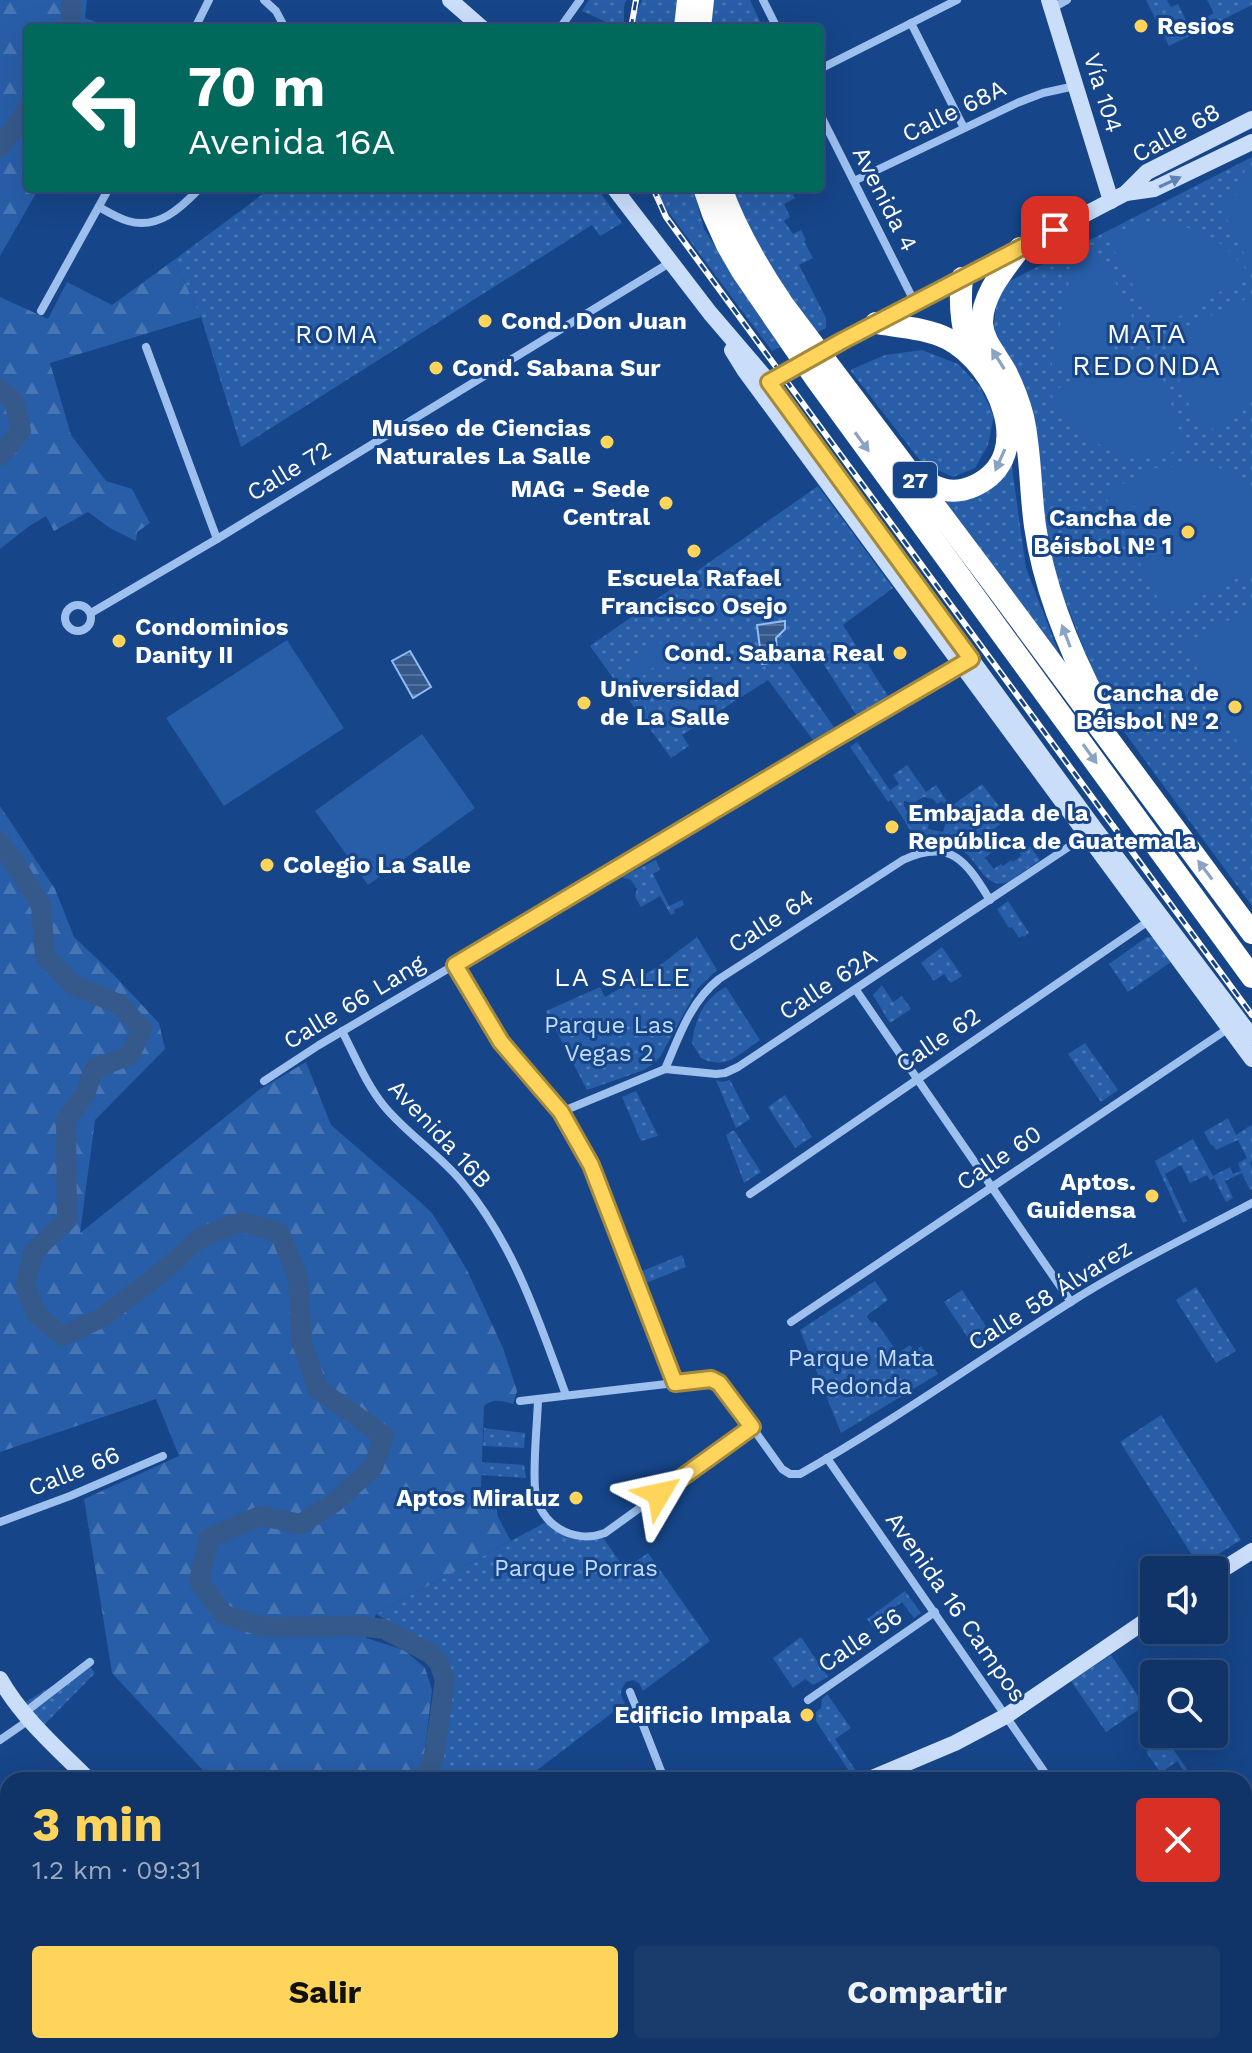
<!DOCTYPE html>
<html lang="es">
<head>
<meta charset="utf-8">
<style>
	body { margin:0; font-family:"Work Sans",sans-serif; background:#193c6d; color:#f1f3f6; height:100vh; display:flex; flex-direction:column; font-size:30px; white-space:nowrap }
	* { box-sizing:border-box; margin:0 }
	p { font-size:26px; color:#9caac0 }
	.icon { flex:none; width:44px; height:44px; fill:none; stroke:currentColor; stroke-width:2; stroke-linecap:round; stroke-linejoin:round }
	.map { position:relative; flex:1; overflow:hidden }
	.details { position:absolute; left:0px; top:1772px; width:1252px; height:282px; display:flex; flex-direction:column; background:#103467; border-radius:24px 24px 0 0; box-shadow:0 8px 32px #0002,0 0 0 2px #304f7b }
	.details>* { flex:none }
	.banner { position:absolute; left:24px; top:24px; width:800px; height:168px; border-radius:8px; box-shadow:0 8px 32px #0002,0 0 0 2px #304f7b; background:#00695c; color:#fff; overflow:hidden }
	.tools { position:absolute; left:1140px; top:1556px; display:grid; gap:16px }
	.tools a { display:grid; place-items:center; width:88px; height:88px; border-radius:8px; background:#103467; box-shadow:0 8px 32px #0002,0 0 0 2px #304f7b; font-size:40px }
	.pin { position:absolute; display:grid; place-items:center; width:68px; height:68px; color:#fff; margin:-34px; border-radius:16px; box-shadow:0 4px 12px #0006 }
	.me { position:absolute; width:88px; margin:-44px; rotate:54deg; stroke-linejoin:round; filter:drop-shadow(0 0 6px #0008) }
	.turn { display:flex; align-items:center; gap:28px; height:168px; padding:0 32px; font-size:36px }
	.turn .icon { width:104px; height:104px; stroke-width:2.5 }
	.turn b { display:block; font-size:56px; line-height:68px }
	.round { display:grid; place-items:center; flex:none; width:84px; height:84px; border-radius:8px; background:#193c6d }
	.headline { display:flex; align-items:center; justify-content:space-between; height:136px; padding:0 32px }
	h1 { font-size:48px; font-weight:700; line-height:60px; color:#ffd45b }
	.cta { display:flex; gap:16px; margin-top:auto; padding:16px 32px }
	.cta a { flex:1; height:92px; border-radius:8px; background:#ffd45b; color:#111; font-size:32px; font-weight:700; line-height:92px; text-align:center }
	.cta a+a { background:#193c6d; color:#f1f3f6 }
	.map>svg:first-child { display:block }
	.green { fill:url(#green-dots) }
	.forest { fill:url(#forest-firs) }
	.pitch { fill:#285ea8 }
	.water { fill:url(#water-rules); stroke:#8fbaf2; stroke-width:2 }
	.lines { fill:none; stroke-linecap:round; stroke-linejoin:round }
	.river { stroke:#36598b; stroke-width:20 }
	.street { stroke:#9dc0ef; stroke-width:8 }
	.secondary { stroke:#cadefa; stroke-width:16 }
	.highway { stroke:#fff; stroke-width:22 }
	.rail-casing { stroke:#fff; stroke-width:6 }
	.rail { stroke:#164589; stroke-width:3; stroke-dasharray:9; stroke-linecap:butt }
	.secondary-bridge { stroke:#cadefa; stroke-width:16 }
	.oneway { fill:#5e82b6 }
	.oneway2 { fill:#8aa2c4 }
	.route-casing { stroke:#a68a3b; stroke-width:20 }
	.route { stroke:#ffd45b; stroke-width:14 }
	.poi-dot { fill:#ffd45b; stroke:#164589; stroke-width:3 }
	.labels { text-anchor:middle; stroke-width:6; stroke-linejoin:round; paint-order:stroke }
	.shield { fill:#164589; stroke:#b9c7dc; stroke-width:2 }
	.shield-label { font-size:22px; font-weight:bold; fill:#fff }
	.poi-label { font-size:24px; font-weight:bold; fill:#fff; stroke:#164589; text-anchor:end }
	.street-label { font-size:24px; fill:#fff; stroke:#164589 }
	.park-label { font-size:24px; fill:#c3dbfb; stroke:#164589 }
	.neighbourhood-label { font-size:26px; letter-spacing:2px; fill:#fff; stroke:#164589 }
	.quarter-label { font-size:28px; letter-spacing:2px; fill:#fff; stroke:#164589 }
</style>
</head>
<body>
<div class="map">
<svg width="1252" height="2053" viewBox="0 0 1252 2053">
	<defs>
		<pattern id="green-dots" width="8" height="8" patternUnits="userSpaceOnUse" patternTransform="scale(2)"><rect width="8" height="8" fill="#285ea8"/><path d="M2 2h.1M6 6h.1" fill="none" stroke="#4876b5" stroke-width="1.8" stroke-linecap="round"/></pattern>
		<pattern id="forest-firs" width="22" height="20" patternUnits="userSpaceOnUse" patternTransform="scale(2)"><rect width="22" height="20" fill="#285ea8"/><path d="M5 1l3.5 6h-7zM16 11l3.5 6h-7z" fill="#4876b5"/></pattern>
		<pattern id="water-rules" width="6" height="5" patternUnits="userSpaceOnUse" patternTransform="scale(2)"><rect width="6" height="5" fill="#36598b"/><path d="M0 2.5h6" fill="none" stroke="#54729c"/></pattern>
	</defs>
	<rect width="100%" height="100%" fill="#164589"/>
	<g class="green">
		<polygon points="589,0 626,0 624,7 624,28 619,28 582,11"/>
		<polygon points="642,0 677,0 675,28 634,28 636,14"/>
		<polygon points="714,0 750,0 763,28 711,28"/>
		<polygon points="1146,0 1167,0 1171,7 1178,4 1189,26 1214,13 1207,0 1252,0 1252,5 1169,46"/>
		<polygon points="1252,157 1252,906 1108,710 1049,560 993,334 998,287"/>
		<polygon points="271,188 597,188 622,223 600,236 592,225 241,447 201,317 174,260"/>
		<polygon points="656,188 693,188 704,229 780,347 772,351 661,202"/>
		<polygon points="732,188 789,188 795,198 784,204 790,217 784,221 793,234 801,230 806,240 804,241 813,258 799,265 826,318 826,328 814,334 761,253"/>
		<polygon points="922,350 958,364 980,387 994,416 988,445 975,468 953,477 922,463 850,370 885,355"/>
		<polygon points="1010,453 1026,568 1069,679 940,497"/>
		<polygon points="818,486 893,588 843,625 888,696 857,716 811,645 787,661 834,727 813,740 768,680 682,735 689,746 671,758 590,646"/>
		<path d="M857,742l33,48 9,-6 -6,-9 14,-10 19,27 10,-7 13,19 -4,2 -3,-5 -5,3 -4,-5 -9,-2 -11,6 -9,-2v5l7,11h3l1,6 6,1 2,-4 6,1 -1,8 15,3 7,-25 32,-23 26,34 -34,27 6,6 8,-6 5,6 -8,7 9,11 7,-5 2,2 8,-6 2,2 8,-6 -1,-3 10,-7 10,14 -32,22c-21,8 -28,-16 -41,-28 -8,-7 -17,-8 -26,-10l1,-6 -28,-2 -23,-36 -3,2 -38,-55z"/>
		<polygon points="656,860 660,870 653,874 669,906 682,900 684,905 674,910 675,913 671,915 660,896 641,907 635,897 637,889 631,880 621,877"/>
		<polygon points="1008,901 1029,933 1024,937 1022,936 1019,938 1012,927 1009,928 997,909"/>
		<polygon points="697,937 717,970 698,988 660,1057 653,1064 644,1070 587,1090 546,1011 600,987 605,997 659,966"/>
		<polygon points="1147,937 1153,937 1171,962 1128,992 1109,964"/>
		<polygon points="942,947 962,976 951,983 944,974 934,981 921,963"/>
		<polygon points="882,985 893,1002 902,996 911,1009 890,1023 873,995"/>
		<path d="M726,987l34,53c-21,14 -34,31 -59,18l-9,-15c3,-24 12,-45 34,-56z"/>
		<polygon points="1085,1043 1118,1090 1101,1102 1068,1054"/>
		<polygon points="716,1080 722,1082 730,1080 750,1119 736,1128"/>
		<polygon points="636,1091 658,1136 641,1141 622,1097"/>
		<polygon points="785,1095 812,1137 795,1148 768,1107"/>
		<polygon points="1228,1118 1236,1135 1251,1125 1252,1127 1252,1161 1250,1163 1252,1167 1252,1189 1250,1190 1242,1173 1225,1181 1233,1198 1226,1202 1214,1178 1210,1180 1207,1175 1190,1183 1181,1165 1165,1174 1187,1221 1183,1223 1155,1161 1193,1139 1213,1176 1230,1167 1233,1174 1241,1171 1238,1163 1247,1158 1238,1140 1216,1150 1213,1145 1211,1145 1204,1132"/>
		<polygon points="734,1130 761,1172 744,1183 726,1135"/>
		<polygon points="682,1255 686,1267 646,1283 642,1271"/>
		<polygon points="875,1281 888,1300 866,1316 872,1323 875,1321 898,1353 910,1345 914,1351 921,1346 938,1374 841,1433 800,1330"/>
		<polygon points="1196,1287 1236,1351 1216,1363 1176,1300"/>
		<polygon points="962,1290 993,1337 975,1348 944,1302"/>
		<polygon points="1161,1415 1241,1540 1199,1566 1120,1442"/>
		<polygon points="484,1428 525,1433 524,1448 483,1446"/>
		<polygon points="482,1462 524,1465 526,1478 481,1475"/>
		<path d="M546,1522c18,16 33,22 57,16l22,31 23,-16 62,88 -67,50 -4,-8 -6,-3 -7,2c-6,8 -7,12 -1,21l-101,77h-89l8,-22 11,-80 -16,-26 -62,-38z"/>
		<polygon points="905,1591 921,1613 914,1618 902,1602 881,1617 889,1628 879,1635 867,1619"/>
		<polygon points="801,1637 828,1677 813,1685 805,1679 793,1688 773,1658"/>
		<polygon points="1111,1655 1154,1720 1154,1727 1141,1708 1106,1732 1071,1681"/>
		<polygon points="88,1664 95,1673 43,1726 24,1703"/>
		<polygon points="827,1694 851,1728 835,1739 856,1771 851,1774 812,1715 821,1708 822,1699"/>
		<polygon points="1154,1734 1163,1734 1194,1780 1190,1780 1177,1761 1161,1773 1146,1752 1153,1747 1148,1739"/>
		<polygon points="0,2034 8,2037 8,2046 38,2046 62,2053 0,2053"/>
	</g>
	<g class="forest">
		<polygon points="0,0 87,0 85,18 113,28 28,28 28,188 39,188 0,256"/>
		<polygon points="174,260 201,317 50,363 71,435 106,481 132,489 150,523 137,532 136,541 110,528 88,512 54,531 46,516 28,527 0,549 0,297 48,319 67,282 112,305"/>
		<path d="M0,806l55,83 19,48 36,34 49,52 6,26 -70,71 -15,113 179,-143 47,-28 25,63 87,75 13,12 12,18 24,40 36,78 14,43 -4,13c-10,-3 -20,-6 -29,2l-3,83 13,2 4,26 13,24 -135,73 -10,24 38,12 21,18 7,22 -8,67 -9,23h-203l-100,-107 -28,-174 95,-43 -23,-57 -156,53z"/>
	</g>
	<g class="pitch">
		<path d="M1252,166v102l-33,-64 23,-13c-3,-10 -1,-19 10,-25z"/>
		<path d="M1153,221c48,7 66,14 96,53l-74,45c-1,0 -12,2 -13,2 -15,-3 -46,-68 -54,-83l18,-10z"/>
		<path d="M1092,244c9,16 43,67 42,83 0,20 -66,39 -84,46l23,-110 6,-10z"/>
		<path d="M1252,296v104c-13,20 -29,25 -51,33 -6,-17 -38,-82 -28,-95 10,-11 63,-34 79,-42z"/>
		<path d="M1131,357c7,0 13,-2 19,2 13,8 29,72 34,89 -14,5 -27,10 -42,10 -8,0 -16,-3 -24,-6 -34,-11 -51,-30 -68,-60z"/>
		<polygon points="1204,464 1226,470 1252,489 1252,571 1166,614 1104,493 1155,468"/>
		<polygon points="1252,608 1252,769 1184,644"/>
		<polygon points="287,640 344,728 224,806 166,718"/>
		<polygon points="660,642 670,655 641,677 631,664"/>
		<polygon points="678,666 688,679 660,701 649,688"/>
		<polygon points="700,682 714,701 672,734 658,715"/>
		<polygon points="422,734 475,808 368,885 315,811"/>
		<polygon points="597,1018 616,1059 595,1069 575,1029"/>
	</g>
	<g class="water">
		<polygon points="785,621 785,629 776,638 778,662 762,664 757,625"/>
		<polygon points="410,651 431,687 413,698 392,661"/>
	</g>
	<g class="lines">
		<g class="river">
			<polyline points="71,28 71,0"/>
			<polyline points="0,147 28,109"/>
			<polyline points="0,389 14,401 21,431 0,456"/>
			<polyline points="0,842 16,865 41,906 45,956 73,985 119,1004 142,1029 130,1055 94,1069 85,1094 66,1120 67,1220 34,1251 25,1286 37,1315 63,1336 101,1318 156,1277 201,1237 242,1222 280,1233 298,1278 302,1343 318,1389 384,1436 373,1467 335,1502 301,1524 260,1516 209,1538 199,1581 224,1615 265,1627 359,1626 384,1629 431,1654 439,1663 445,1680 434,1756 425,1780"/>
			<polyline points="412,2046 414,2053"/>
		</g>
		<g class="street">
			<polyline points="264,0 276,11 285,28"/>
			<polyline points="763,0 777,28"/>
			<polyline points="1051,9 1067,0"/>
			<polyline points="911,23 964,128"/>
			<polyline points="195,28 209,0"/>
			<polyline points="560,28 580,0"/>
			<polyline points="820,69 957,0"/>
			<polyline points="820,114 915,303"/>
			<polyline points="854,181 1017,103 1043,93 1075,86"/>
			<path d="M99,207c9,5 19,11 29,14 30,9 53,-13 72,-33"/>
			<polyline points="41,311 109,188"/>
			<polyline points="146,347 217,539"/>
			<circle cx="78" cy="618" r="13"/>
			<polyline points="91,613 217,539 671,262"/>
			<polyline points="455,965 501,1042 561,1112 591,1165 675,1383"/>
			<polyline points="856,990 1071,1302"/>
			<path d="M342,1031c13,25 24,53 42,75 23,28 55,48 78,76 52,62 77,139 104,213"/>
			<path d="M665,1069c14,-32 25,-67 54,-90l184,-119c49,-23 64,3 87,40"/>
			<polyline points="264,1081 319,1045 964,664"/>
			<polyline points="561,1112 665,1069 716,1074 725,1073 738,1067 1088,834"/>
			<polyline points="750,1194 1150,920"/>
			<polyline points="791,1322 1229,1028"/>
			<path d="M538,1400c-1,29 -5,60 -3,89 3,35 38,56 70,44l147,-106"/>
			<path d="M520,1401l155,-18 40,-3 9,8 58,81 8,5h10c92,-52 179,-114 269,-171 58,-37 122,-68 183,-100"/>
			<polyline points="827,1458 1050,1780"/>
			<polyline points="0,1522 70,1496 163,1456"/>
			<polyline points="630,1692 661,1771 667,1780"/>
			<polyline points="808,1700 935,1612"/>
			<polyline points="24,1713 90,1662"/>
			<polyline points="0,1740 29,1720"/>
			<polyline points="580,1780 586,1775"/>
			<polyline points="0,2023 8,2026"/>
			<polyline points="70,2046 96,2053"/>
			<polyline points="309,2046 314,2053"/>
			<polyline points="486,2046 495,2053"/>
			<polyline points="884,2046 894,2053"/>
			<polyline points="1010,2046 1016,2053"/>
			<polyline points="1229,2046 1234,2053"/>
			<polyline points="455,2047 472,2053"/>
			<polyline points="135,2053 142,2046"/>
			<polyline points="233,2053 284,2046"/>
			<polyline points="653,2053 671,2047 680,2046 756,2051 791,2051 847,2046"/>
			<polyline points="1112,2053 1114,2046"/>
		</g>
		<g class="secondary">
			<polyline points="450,0 482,28"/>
			<polyline points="1049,0 1111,201"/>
			<polyline points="614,188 710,313 769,382 1095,829 1252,1037"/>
			<polyline points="1126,193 1154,189 1252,142"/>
			<polyline points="842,341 1126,193 1147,172 1252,119"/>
			<polyline points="732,350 745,371 1252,1059"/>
			<polyline points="1214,1575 1252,1551"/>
			<path d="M0,1679c22,39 57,69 89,101"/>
			<polyline points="867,1780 955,1743 1006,1716 1154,1615"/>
			<polyline points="284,2046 285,2053"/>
			<polyline points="448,2053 457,2046"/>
		</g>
		<g class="highway">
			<polyline points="685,28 688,0"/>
			<polyline points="700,28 703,0"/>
			<polyline points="704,188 713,214 727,245 742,271 816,379 1252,977"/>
			<path d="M721,188c15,42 36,78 61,115l207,275 263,355"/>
			<path d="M1020,248c-16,22 -38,46 -38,75 1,19 15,32 24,49 7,14 13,29 17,45 8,36 7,73 12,109 9,64 35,126 65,183"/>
			<path d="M962,278c-3,28 -1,52 10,77"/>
			<path d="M876,323c24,4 50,5 72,16 48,25 92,117 26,147 -22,10 -40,3 -56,-11"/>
		</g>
		<defs>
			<g id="rail">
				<polyline points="631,28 636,0"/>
				<polyline points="653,188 666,217 1252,1015"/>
			</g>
		</defs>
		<use href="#rail" class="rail-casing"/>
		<use href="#rail" class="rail"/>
		<polyline class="secondary-bridge" points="786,372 842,341"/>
	</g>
	<defs><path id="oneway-solid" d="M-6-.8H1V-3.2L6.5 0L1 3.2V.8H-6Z" transform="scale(2)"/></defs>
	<use class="oneway" href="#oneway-solid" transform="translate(1170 182) rotate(-25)"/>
	<g class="oneway2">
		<use href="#oneway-solid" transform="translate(998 359) rotate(-122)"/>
		<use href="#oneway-solid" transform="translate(862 442) rotate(54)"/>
		<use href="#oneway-solid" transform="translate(1000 460) rotate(114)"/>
		<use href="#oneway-solid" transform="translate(1066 636) rotate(-111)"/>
		<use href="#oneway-solid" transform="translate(1090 754) rotate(54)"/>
		<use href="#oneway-solid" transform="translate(1205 870) rotate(-127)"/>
	</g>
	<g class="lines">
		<defs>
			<polyline id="route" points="659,1494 752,1427 719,1383 711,1379 675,1383 591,1165 561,1112 501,1042 455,965 829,742 971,659 769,382 842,341 1055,230"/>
		</defs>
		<use href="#route" class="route-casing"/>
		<use href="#route" class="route"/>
	</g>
	<g class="poi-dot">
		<circle cx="1141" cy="26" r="8"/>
		<circle cx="485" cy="321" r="8"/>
		<circle cx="436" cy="368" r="8"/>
		<circle cx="607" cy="442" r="8"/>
		<circle cx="666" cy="503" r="8"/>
		<circle cx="1188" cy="532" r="8"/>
		<circle cx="694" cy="551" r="8"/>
		<circle cx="119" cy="641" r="8"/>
		<circle cx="900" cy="653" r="8"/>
		<circle cx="584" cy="703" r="8"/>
		<circle cx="1235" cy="707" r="8"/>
		<circle cx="892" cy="827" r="8"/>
		<circle cx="267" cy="865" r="8"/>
		<circle cx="1152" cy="1196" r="8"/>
		<circle cx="576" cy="1498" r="8"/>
		<circle cx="807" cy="1715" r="8"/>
	</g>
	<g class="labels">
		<rect class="shield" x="893" y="462" width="44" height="36" rx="6"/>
		<g class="shield-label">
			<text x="915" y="488">27</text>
		</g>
		<g class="poi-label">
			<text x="1157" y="34" text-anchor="start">Resios</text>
			<text x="501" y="329" text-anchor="start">Cond. Don Juan</text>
			<text x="452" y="376" text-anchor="start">Cond. Sabana Sur</text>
			<text x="591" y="436">Museo de Ciencias<tspan x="591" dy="28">Naturales La Salle</tspan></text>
			<text x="650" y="497">MAG - Sede<tspan x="650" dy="28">Central</tspan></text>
			<text x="1172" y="526">Cancha de<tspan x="1172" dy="28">Béisbol Nº 1</tspan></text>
			<text x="694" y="586" text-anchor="middle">Escuela Rafael<tspan x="694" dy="28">Francisco Osejo</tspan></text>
			<text x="135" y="635" text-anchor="start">Condominios<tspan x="135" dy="28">Danity II</tspan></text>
			<text x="884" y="661">Cond. Sabana Real</text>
			<text x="600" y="697" text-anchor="start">Universidad<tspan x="600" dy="28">de La Salle</tspan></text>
			<text x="1219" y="701">Cancha de<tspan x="1219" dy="28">Béisbol Nº 2</tspan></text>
			<text x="908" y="821" text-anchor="start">Embajada de la<tspan x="908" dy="28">República de Guatemala</tspan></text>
			<text x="283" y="873" text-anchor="start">Colegio La Salle</text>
			<text x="1136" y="1190">Aptos.<tspan x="1136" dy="28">Guidensa</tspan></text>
			<text x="560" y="1506">Aptos Miraluz</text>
			<text x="791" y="1723">Edificio Impala</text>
		</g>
		<g class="street-label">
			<text transform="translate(1103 93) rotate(73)" y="8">Vía 104</text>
			<text transform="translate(954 111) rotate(-26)" y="8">Calle 68A</text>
			<text transform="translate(1176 133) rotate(-29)" y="8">Calle 68</text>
			<text transform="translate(885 199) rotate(63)" y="8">Avenida 4</text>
			<text transform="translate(289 471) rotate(-31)" y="8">Calle 72</text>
			<text transform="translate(771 921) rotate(-33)" y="8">Calle 64</text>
			<text transform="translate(828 984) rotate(-33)" y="8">Calle 62A</text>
			<text transform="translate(354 1002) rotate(-31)" y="8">Calle 66 Lang</text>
			<text transform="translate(938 1040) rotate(-34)" y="8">Calle 62</text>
			<text transform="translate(440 1134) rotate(47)" y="8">Avenida 16B</text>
			<text transform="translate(999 1158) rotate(-34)" y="8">Calle 60</text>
			<text transform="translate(1050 1295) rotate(-32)" y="8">Calle 58 Álvarez</text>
			<text transform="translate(74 1471) rotate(-22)" y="8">Calle 66</text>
			<text transform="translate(956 1607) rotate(55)" y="8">Avenida 16 Campos</text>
			<text transform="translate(860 1640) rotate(-34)" y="8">Calle 56</text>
		</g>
		<g class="park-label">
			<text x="609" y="1033">Parque Las<tspan x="609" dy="28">Vegas 2</tspan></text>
			<text x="861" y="1366">Parque Mata<tspan x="861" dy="28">Redonda</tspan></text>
			<text x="576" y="1576">Parque Porras</text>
		</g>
		<g class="neighbourhood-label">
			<text x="337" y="343">ROMA</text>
			<text x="623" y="986">LA SALLE</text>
		</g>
		<g class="quarter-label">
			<text x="1147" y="343">MATA<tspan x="1147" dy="32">REDONDA</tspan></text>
		</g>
	</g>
</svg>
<div class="tools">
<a><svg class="icon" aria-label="sound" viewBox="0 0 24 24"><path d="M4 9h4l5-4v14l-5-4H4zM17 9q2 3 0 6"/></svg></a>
<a><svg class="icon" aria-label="search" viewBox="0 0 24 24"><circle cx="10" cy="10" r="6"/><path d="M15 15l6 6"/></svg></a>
</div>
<div class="pin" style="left:1055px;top:230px;background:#d93025"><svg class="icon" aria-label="arrive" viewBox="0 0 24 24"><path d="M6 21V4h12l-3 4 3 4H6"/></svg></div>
<svg class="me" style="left:659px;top:1494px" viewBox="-20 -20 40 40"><path d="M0-17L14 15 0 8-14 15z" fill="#ffd45b" stroke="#fff" stroke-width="4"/></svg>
<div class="banner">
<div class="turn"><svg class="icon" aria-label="left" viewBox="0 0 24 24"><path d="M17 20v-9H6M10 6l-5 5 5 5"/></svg><div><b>70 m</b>Avenida 16A</div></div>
</div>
<section class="details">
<div class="headline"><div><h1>3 min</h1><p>1.2 km · 09:31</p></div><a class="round" style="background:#d93025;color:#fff"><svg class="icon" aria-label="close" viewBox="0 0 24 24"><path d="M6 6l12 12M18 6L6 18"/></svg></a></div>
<div class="cta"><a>Salir</a><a>Compartir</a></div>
</section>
</div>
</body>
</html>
